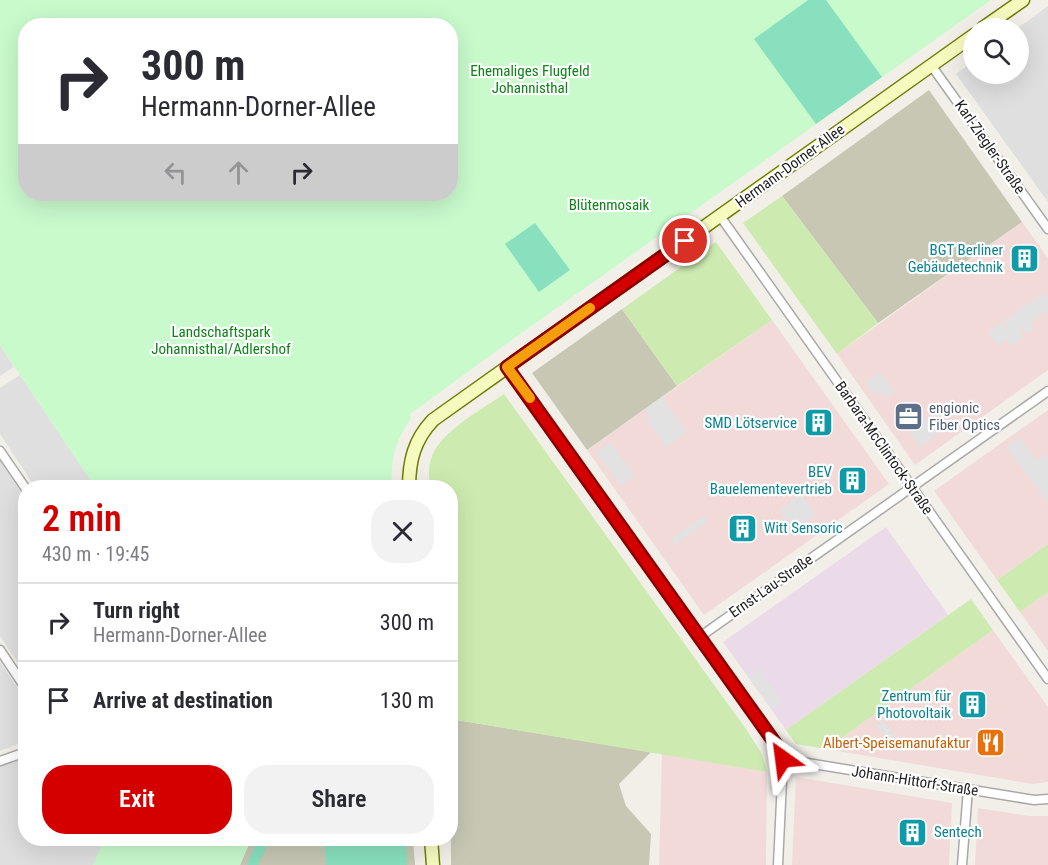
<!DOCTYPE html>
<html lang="en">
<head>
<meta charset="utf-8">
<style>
	body { margin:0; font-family:"Roboto Condensed",sans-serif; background:#f2f2f3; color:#2b2b33; height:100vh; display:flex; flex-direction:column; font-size:22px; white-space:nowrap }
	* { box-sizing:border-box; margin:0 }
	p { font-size:20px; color:#7c7c81 }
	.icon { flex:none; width:33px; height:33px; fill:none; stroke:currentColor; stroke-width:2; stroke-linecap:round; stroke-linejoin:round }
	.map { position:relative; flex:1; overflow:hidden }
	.panel { position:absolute; left:18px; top:480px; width:440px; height:366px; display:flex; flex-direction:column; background:#fff; border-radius:24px; box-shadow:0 6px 24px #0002 }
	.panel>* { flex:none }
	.hud { position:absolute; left:18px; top:18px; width:440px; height:183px; border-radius:24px; box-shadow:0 6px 24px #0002; background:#fff; color:#2b2b33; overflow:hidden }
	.fabs { position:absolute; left:963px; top:18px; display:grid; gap:12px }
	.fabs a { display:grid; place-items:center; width:66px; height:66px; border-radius:50%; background:#fff; box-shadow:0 6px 24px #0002; font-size:30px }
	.pin { position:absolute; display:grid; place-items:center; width:51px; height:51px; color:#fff; margin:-26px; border:3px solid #fff; border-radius:50%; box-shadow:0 2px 6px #0007 }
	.me { position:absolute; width:66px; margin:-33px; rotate:329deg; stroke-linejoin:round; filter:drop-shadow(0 0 4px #0008) }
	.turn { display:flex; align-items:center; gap:21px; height:126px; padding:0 24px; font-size:27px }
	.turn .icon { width:78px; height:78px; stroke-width:2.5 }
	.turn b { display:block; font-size:42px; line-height:51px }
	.lanes { display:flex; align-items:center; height:57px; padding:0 24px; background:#0003; justify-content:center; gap:30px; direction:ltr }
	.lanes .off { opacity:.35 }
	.round { display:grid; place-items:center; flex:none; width:63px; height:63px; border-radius:24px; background:#f2f2f3 }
	.headline { display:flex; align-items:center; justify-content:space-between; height:102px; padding:0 24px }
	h1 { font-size:36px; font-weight:600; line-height:45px; color:#d40000 }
	.cta { display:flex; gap:12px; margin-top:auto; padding:12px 24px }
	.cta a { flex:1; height:69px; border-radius:24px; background:#d40000; color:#fff; font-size:24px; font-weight:600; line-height:69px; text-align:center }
	.cta a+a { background:#f2f2f3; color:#2b2b33 }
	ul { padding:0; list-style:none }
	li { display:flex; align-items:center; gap:18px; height:78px; padding:0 24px; border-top:2px solid #e1e1e2 }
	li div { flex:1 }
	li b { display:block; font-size:22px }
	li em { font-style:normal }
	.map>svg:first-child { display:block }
	.residential { fill:#e0dfdf }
	.commercial { fill:#f2dad9 }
	.industrial { fill:#ebdbe8 }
	.construction { fill:#c7c7b4 }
	.grass { fill:#cdebb0 }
	.park { fill:#c8facc; fill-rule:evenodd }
	.pitch { fill:#88e0be }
	.parking { fill:#e2e2e2 }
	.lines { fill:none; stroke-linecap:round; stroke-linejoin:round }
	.street-casing { stroke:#a9a9a9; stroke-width:11 }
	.secondary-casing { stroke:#707d05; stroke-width:15 }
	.street { stroke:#fff; stroke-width:8 }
	.secondary { stroke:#f7fabf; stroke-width:12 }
	.route-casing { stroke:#8a0000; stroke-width:15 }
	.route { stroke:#d40000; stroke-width:10 }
	.slow { stroke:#f59e0b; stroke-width:10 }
	.labels { text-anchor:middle; stroke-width:4.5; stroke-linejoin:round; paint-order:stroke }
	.park-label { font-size:15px; fill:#0c8416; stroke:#fff }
	.street-label { font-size:15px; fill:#222; stroke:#fff }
	.culture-label { font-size:15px; fill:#0d838f; stroke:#fff; text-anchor:end }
	.service-label { font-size:15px; fill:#4e5e75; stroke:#fff; text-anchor:start }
	.food-label { font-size:15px; fill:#c56008; stroke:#fff; text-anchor:end }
</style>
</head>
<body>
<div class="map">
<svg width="1048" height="865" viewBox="0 0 1048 865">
	<rect width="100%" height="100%" fill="#f2efe9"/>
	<g class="residential">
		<polygon points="1048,6 1048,202 956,74 973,61 974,74 1018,74 1018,28"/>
		<polygon points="0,345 14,367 0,376"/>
		<polygon points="20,375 95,487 35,487 0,434 0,388"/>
		<polygon points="0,460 25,499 25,674 0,636"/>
		<polygon points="0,662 26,700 25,741 0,751"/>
		<polygon points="25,756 26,838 105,839 93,865 0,865 0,766"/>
	</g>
	<g class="commercial">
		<polygon points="1022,222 1048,258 1048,370 915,465 837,354"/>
		<polygon points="772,320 889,484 704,615 587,450"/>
		<polygon points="1048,410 1048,544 997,580 934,491"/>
		<polygon points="1048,592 1048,651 1020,612"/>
		<polygon points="993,630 1048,707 1048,782 1033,784 826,749"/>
		<polygon points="662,754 767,772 766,865 659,865"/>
		<polygon points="796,777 952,803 949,865 792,865"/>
		<polygon points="978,808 1029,816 1048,816 1048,865 975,865"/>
	</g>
	<polygon class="industrial" points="886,527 948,615 786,730 723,642"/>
	<g class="construction">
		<polygon points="929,90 1022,222 878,323 782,196"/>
		<polygon points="622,309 677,386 587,450 532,373"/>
		<polygon points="450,719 651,752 619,784 626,806 651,834 649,865 451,865"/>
		<polygon points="251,839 413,839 415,865 240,865"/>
	</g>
	<g class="grass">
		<polygon points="782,196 878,323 837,354 743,223"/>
		<polygon points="716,242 772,320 677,386 622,309"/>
		<path d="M504,394l242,335 16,25 5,18 -317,-53v-231l-20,-1c-1,-9 -2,-19 1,-28 8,-27 50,-49 73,-65z"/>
		<polygon points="1048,544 1048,592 1020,612 997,580"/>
		<polygon points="971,599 993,630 826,749 796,744 786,730"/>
	</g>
	<g class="park">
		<path d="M0,0h991l-485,344 -96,70 1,4c-16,24 -21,41 -19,70l-297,-1 -95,-142zM26,26h424v168h-424z"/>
		<polygon points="105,838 251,838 251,839 240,865 93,865"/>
	</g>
	<g class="pitch">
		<polygon points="808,0 826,0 882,77 816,124 754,39"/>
		<polygon points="535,223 570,270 539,292 505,244"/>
		<polygon points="258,839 270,839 258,865 247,865"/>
		<polygon points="324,839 406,839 407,865 326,865"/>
	</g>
	<g class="parking">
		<polygon points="1043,293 1048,299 1048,311 1031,322 1035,328 1027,334 1023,328 1020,330 1024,337 1011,346 1006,340 998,346 988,332 1002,322 1007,329 1008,327 1004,321 1017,311 1022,318 1018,310 1034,299 1039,305 1036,298"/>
		<polygon points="880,372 894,392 886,398 881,391 875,395 865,383"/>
		<polygon points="662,397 687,432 666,447 647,420 650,417 645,409"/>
		<polygon points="940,409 944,414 939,418 946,428 920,447 909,431"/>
		<polygon points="1019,437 1036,461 1048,453 1048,503 1006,447"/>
		<polygon points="610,442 635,476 621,486 596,452"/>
		<polygon points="801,494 816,515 802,525 797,519 790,524 779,510"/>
		<polygon points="704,515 708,521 675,545 671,539"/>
		<polygon points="759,669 782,702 772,710 749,678"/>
		<polygon points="883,720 906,752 895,750 876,725"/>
	</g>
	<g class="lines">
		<defs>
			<g id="street">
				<polyline points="931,65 1048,229"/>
				<polyline points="720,216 1048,679"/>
				<polyline points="507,367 780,750 783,759 778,865"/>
				<polyline points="0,451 26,489"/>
				<polyline points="701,636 1048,391"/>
				<polyline points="0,650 26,689"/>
				<polyline points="783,759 1034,800 1048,799"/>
				<polyline points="0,761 26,752"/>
				<polyline points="962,865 968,789"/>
			</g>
			<g id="secondary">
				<polyline points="983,28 1023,0"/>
				<path d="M409,488c0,-27 5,-48 24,-68l541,-385"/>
				<polyline points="431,838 433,865"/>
			</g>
		</defs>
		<use href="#street" class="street-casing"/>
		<use href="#secondary" class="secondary-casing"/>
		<use href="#street" class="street"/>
		<use href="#secondary" class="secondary"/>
	</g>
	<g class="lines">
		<defs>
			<polyline id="route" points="685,241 507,367 780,750 783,759"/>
		</defs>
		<use href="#route" class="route-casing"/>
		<use href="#route" class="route"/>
		<polyline class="slow" points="530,398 507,367 590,308"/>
	</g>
	<defs>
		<symbol id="building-square" viewBox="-11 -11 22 22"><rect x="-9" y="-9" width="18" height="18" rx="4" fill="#0f9aa8" stroke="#fff"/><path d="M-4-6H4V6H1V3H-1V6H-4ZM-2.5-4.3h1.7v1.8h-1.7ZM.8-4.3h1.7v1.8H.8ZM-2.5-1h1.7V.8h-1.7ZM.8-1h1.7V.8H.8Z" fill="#fff"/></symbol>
		<symbol id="office-square" viewBox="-11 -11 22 22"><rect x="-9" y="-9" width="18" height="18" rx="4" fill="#5c6f8a" stroke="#fff"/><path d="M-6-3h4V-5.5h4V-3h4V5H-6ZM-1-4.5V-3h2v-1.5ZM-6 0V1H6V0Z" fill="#fff"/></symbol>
		<symbol id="restaurant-square" viewBox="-11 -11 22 22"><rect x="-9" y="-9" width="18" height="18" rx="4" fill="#e8710a" stroke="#fff"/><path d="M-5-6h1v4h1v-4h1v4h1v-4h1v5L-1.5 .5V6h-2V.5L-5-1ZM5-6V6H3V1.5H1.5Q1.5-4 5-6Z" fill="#fff"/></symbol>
	</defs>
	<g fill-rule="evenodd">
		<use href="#building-square" x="1008" y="242" width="33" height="33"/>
		<use href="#office-square" x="892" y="400" width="33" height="33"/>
		<use href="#building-square" x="802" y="406" width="33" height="33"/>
		<use href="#building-square" x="836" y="464" width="33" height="33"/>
		<use href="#building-square" x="726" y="512" width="33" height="33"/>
		<use href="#building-square" x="956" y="688" width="33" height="33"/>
		<use href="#restaurant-square" x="974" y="726" width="33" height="33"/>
		<use href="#building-square" x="896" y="816" width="33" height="33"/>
	</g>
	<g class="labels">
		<g class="park-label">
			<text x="530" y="76">Ehemaliges Flugfeld<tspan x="530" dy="17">Johannisthal</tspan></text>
			<text x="609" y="210">Blütenmosaik</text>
			<text x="221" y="337">Landschaftspark<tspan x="221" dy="17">Johannisthal/Adlershof</tspan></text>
		</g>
		<g class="street-label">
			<text transform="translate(990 147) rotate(55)" y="5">Karl-Ziegler-Straße</text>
			<text transform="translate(790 166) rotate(-36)" y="5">Hermann-Dorner-Allee</text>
			<text transform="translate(884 448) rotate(55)" y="5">Barbara-McClintock-Straße</text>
			<text transform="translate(771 586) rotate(-35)" y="5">Ernst-Lau-Straße</text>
			<text transform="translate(915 781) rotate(9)" y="5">Johann-Hittorf-Straße</text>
		</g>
		<g class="culture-label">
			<text x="1003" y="255">BGT Berliner<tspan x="1003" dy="17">Gebäudetechnik</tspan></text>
			<text x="797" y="428">SMD Lötservice</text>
			<text x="832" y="477">BEV<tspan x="832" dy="17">Bauelementevertrieb</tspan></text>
			<text x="764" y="533" text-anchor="start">Witt Sensoric</text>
			<text x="951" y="701">Zentrum für<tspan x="951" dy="17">Photovoltaik</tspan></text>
			<text x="934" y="837" text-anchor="start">Sentech</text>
		</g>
		<g class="service-label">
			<text x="929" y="413">engionic<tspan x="929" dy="17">Fiber Optics</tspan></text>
		</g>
		<g class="food-label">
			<text x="970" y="748">Albert-Speisemanufaktur</text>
		</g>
	</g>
</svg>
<div class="fabs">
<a><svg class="icon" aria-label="search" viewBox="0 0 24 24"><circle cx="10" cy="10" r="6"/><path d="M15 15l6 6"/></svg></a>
</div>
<div class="pin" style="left:685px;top:241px;background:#d93025"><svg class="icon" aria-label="arrive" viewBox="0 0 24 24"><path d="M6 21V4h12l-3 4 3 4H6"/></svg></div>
<svg class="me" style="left:783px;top:759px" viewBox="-20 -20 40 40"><path d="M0-17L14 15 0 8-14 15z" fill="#d40000" stroke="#fff" stroke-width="4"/></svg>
<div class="hud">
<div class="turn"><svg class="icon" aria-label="right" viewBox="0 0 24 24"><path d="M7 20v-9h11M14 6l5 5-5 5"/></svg><div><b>300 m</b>Hermann-Dorner-Allee</div></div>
<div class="lanes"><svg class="icon off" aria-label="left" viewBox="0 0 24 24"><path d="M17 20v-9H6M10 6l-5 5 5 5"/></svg><svg class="icon off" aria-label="ahead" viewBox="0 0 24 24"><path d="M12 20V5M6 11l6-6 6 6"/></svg><svg class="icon" aria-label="right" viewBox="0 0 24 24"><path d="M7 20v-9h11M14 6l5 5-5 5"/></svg></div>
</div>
<section class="panel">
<div class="headline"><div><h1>2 min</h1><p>430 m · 19:45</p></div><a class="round"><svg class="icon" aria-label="close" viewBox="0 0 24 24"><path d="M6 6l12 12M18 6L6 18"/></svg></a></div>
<ul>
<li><svg class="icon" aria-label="right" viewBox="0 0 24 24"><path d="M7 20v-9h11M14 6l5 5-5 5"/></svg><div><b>Turn right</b><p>Hermann-Dorner-Allee</p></div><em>300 m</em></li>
<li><svg class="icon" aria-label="arrive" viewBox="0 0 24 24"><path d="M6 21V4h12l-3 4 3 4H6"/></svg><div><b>Arrive at destination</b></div><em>130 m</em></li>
</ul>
<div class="cta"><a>Exit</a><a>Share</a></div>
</section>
</div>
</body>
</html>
